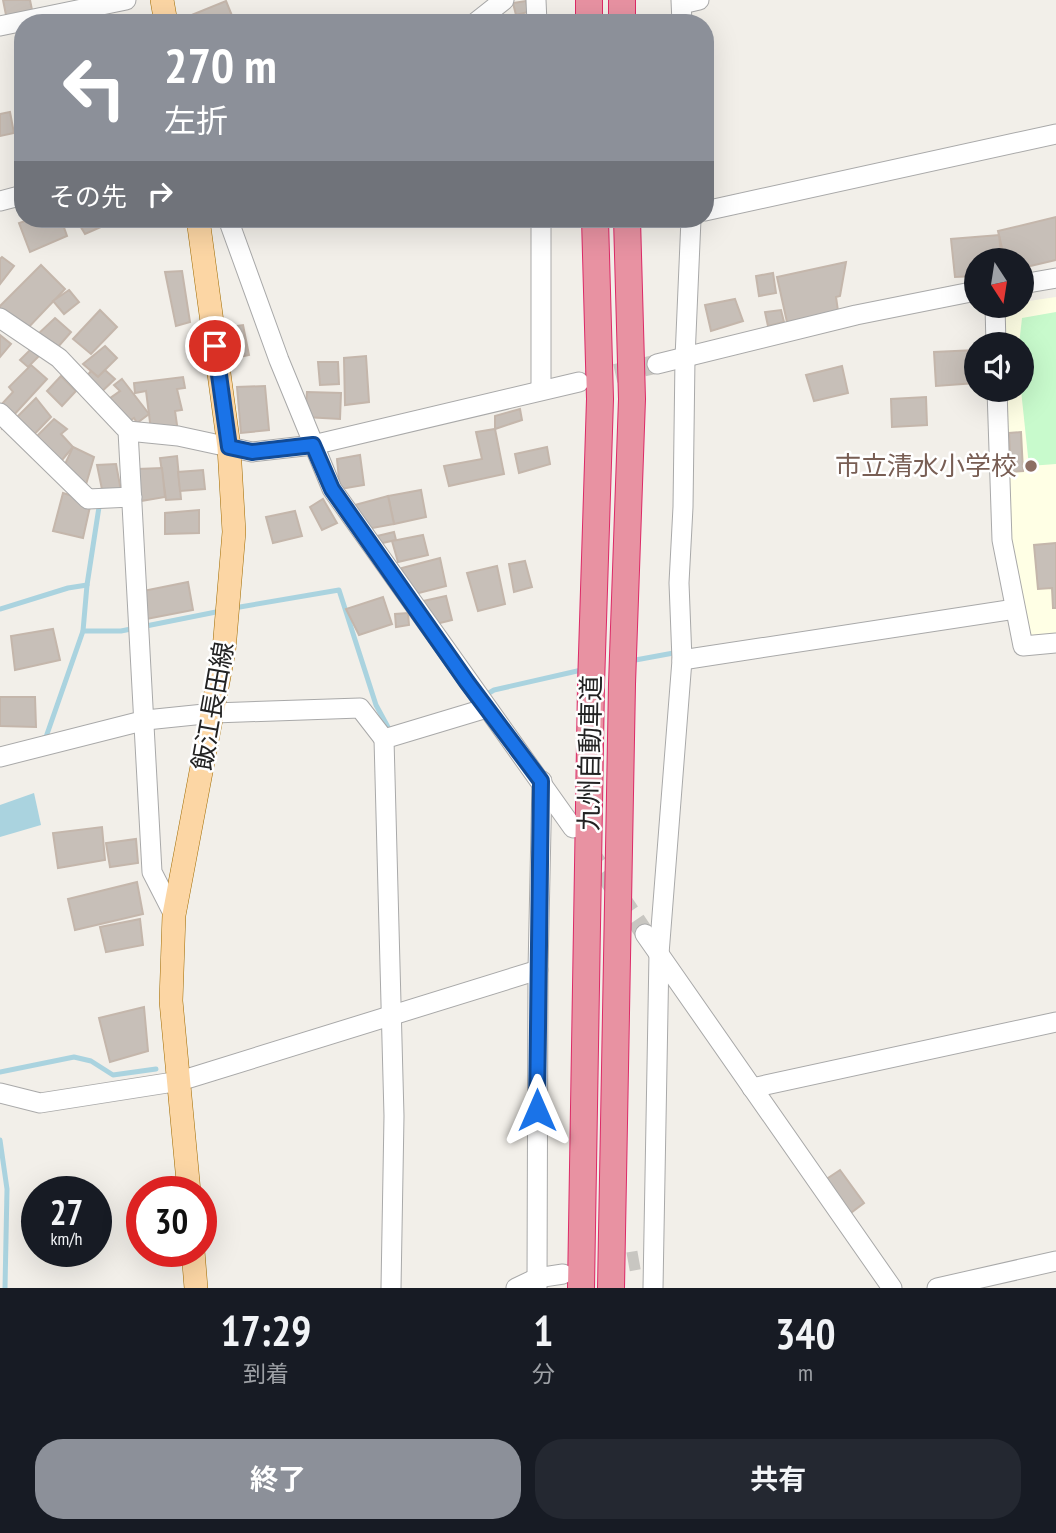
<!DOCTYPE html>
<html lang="ja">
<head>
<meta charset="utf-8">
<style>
	body { margin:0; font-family:"PT Sans Narrow","Noto Sans JP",sans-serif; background:#242831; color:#f1f3f6; height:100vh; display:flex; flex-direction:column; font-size:26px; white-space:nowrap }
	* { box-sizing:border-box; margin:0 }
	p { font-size:23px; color:#9ea1a6 }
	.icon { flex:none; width:38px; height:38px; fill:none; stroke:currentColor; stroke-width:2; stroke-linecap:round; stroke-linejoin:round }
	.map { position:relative; height:1288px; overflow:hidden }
	.details { display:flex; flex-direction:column; background:#171b24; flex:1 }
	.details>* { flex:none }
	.guide { position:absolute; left:14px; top:14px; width:700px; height:214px; border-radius:28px; box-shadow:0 7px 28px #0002; background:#8c9099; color:#fff; overflow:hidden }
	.needle { width:46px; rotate:168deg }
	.tools { position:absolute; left:964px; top:248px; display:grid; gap:14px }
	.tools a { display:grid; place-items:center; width:70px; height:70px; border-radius:50%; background:#171b24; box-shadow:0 7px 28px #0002; font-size:35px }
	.speed { position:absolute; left:21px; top:1176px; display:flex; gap:14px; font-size:35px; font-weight:700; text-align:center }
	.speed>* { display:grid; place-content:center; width:91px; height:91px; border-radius:50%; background:#171b24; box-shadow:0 7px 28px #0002; line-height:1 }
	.speed small { font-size:18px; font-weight:400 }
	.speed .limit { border:10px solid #d22; background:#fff; color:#111 }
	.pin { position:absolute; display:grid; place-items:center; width:60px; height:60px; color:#fff; margin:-30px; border:4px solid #fff; border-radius:50%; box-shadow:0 2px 7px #0007 }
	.me { position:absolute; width:77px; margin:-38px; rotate:0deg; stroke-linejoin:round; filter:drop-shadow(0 0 5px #0008) }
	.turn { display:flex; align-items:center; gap:24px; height:147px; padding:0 35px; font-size:32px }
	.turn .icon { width:91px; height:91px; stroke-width:2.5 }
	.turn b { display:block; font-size:49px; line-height:60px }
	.then { display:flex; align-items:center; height:66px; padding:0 35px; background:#0003; gap:14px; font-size:26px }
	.eta { display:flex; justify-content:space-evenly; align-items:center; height:119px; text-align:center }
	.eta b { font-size:42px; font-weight:700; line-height:49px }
	.cta { display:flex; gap:14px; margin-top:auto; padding:14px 35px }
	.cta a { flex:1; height:80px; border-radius:28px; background:#8c9099; color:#fff; font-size:28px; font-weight:700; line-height:80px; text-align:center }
	.cta a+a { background:#242831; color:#f1f3f6 }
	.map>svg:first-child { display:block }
	.education { fill:#ffffe5 }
	.park { fill:#c8facc }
	.water { fill:#aad3df }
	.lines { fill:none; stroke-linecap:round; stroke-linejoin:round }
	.stream { stroke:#aad3df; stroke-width:5 }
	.building { fill:#c7bfb8; stroke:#c4b6ab; stroke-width:2 }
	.minor-tunnel { stroke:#c8c6c1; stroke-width:19; stroke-dasharray:19 10; stroke-linecap:butt }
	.minor-casing { stroke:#a9a9a9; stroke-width:21 }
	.major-casing { stroke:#a06b00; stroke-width:24 }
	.highway-casing { stroke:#dc2a67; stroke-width:28 }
	.minor { stroke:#fff; stroke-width:19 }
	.major { stroke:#fcd6a4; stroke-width:23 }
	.highway { stroke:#e892a2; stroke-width:26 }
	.route-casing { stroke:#114b97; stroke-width:18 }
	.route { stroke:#1a73e8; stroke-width:12 }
	.education-dot { fill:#8d6e63; stroke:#fff; stroke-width:2.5 }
	.labels { text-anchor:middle; stroke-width:5; stroke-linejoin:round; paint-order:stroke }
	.education-label { font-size:26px; fill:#785e54; stroke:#fff; text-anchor:end }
	.street-label { font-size:26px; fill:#222; stroke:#fff }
</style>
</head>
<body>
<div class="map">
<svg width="1056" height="1288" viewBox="0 0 1056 1288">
	<rect width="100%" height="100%" fill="#f2efe9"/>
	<polygon class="education" points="1056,297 1056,636 1034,638 1029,635 1008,542 1004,390 1022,390 1022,345 1003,345 1002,306 1022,306 1022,302"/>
	<polygon class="park" points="1056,312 1056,464 1029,466 1021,390 1022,345 1019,345 1022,318"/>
	<polygon class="water" points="34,793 41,825 0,837 0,805"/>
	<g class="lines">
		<g class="stream">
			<polyline points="87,585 99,507"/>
			<polyline points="234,608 339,590 376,705 389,729"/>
			<polyline points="0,609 68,588 87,585 83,631"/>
			<polyline points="630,661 679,652"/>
			<polyline points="484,696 494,690 586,669"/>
			<polyline points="43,738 46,737 83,631 121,631 221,611"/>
			<polyline points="0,1072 74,1057 91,1061 113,1075 156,1069"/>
			<polyline points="0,1140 7,1189 5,1288"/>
		</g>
	</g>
	<g class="building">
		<polygon points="3,0 30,0 33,15 7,20"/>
		<polygon points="226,1 235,23 186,23 184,18"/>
		<polygon points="526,1 528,12 516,15 513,3"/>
		<polygon points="111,16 112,23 73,23"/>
		<polygon points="10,112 14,133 0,136 0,114"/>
		<polygon points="1056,217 1056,260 1022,268 1022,261 1005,261 998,231"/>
		<polygon points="31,219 61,219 67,236 30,252 19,223"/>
		<polygon points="76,219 119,219 85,234"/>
		<polygon points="999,235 1002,261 976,261 976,276 955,277 951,239"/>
		<polygon points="2,257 14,266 0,284 0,259"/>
		<polygon points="846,262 840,296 836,297 838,311 787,322 777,277"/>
		<polygon points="41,265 65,289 27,329 0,310 0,306"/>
		<polygon points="182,271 190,322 176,326 165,272"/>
		<polygon points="773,273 776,293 759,296 756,276"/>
		<polygon points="69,290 79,302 64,314 53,301"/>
		<polygon points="735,299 743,321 711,331 705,305"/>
		<polygon points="100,310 117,327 91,354 73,339"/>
		<polygon points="781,310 784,322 768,326 765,312"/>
		<polygon points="55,318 71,332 58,347 37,335"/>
		<polygon points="243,325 249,355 225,360 221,328"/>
		<polygon points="0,335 11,344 0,357"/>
		<polygon points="105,346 117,358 98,377 83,364"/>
		<polygon points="31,349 39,356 28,367 20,360"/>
		<polygon points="976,350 976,383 936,386 934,352"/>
		<polygon points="366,356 369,402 345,405 344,358"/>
		<polygon points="318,362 338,362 339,384 320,385"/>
		<polygon points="31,365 47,379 2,428 0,406 13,392 9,387"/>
		<polygon points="842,366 848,393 814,401 806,375"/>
		<polygon points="105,370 115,379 96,397 82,382 91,371 98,377"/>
		<polygon points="61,376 76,391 62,406 47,391"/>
		<polygon points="183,377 185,388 177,389 182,410 175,411 178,432 151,430 146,391 135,393 134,383"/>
		<polygon points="122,379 149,414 137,423 134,418 126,424 106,401 120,391 114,385"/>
		<polygon points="265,386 269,430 241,433 237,387"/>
		<polygon points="307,392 341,393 340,419 305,417"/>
		<polygon points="926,397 927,425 892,427 891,399"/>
		<polygon points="36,398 51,417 23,446 5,429"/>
		<polygon points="520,409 522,420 495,429 495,416"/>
		<polygon points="54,419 67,429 61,434 73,447 52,472 26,447"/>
		<polygon points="495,429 504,474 449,486 444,466 482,459 476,432"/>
		<polygon points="1021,432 1023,471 1011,472 1009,433"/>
		<polygon points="73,447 94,457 85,488 59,477"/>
		<polygon points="547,447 550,464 519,473 515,454"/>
		<polygon points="360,455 364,485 340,489 337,459"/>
		<polygon points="177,456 181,499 166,500 160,458"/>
		<polygon points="116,464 122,496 104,499 97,465"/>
		<polygon points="162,468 165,497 141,501 138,469"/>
		<polygon points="203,470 205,489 180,491 178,472"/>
		<polygon points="421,490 426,517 394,524 388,496"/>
		<polygon points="63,493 91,502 83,538 53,531"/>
		<polygon points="388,496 394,524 361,530 355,505"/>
		<polygon points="323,499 337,523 322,530 310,507"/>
		<polygon points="199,510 199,533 165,534 165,513"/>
		<polygon points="295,511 302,536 273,543 266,517"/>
		<polygon points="394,532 396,540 378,544 377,536"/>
		<polygon points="423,535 428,555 398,562 392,541"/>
		<polygon points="1056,543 1056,608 1053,608 1052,588 1038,589 1034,545"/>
		<polygon points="440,558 446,586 407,596 402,568"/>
		<polygon points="525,561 532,587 514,592 509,564"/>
		<polygon points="497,566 505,604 478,611 467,573"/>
		<polygon points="188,582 193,610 141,620 138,592"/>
		<polygon points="446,596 452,620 428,626 423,601"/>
		<polygon points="383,597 392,624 359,635 346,609"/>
		<polygon points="408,613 409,625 396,627 395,614"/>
		<polygon points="53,629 60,660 15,670 11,636"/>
		<polygon points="0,697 35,697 36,727 0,726"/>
		<polygon points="102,827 105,860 58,868 53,833"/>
		<polygon points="136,839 138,863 110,867 106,843"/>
		<polygon points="137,882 143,914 75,930 68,899"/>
		<polygon points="140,919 143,945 106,952 100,927"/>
		<polygon points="144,1007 148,1051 110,1062 99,1018"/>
		<polygon points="840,1170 864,1203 848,1215 822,1182"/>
	</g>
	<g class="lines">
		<g class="minor-tunnel">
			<polyline points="587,380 657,364"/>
			<polyline points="587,848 645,934"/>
			<polyline points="571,1272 639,1260"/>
		</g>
		<defs>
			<g id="minor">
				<polyline points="536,0 537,23"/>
				<polyline points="681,0 682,23"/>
				<polyline points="682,4 699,0"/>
				<polyline points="475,23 504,0"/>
				<polyline points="0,26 126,0"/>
				<polyline points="0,201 23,195"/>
				<polyline points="705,211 1056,134"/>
				<polyline points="228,219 279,360 332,489 573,828"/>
				<polyline points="541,219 541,390"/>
				<polyline points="1022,284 1056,278"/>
				<polyline points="995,306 996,345"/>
				<polyline points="0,318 59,358 128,431 152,872 174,915"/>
				<polyline points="657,364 856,315 976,291"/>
				<polyline points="997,390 1002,540 1023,646 1056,643"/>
				<polyline points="0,413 88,499 132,497"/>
				<polyline points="128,431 178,436 252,452 313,445 579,382"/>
				<polyline points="682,660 1015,609"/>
				<polyline points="0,757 146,720 214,713 360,708 384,739"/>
				<polyline points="645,934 892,1288"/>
				<polyline points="752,1088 1056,1022"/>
				<polyline points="0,1093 40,1103 180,1081 538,970"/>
				<polyline points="391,1288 394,1116 384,739 487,708"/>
				<polyline points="516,1288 537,1278 563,1274"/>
				<polyline points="537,1288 538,970 542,781"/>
				<polyline points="653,1288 659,954 682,660 679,583 683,507 685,358 691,219"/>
				<polyline points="937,1288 1056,1261"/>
			</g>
			<g id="major">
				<polyline points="162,0 166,23"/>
				<polyline points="189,1192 171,1001 174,915 224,650 234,532 229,447 198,219"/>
				<polyline points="193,1251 196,1288"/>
			</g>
			<g id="highway">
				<polyline points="589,0 589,23"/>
				<polyline points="622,0 622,23"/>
				<polyline points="581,1288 591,685 600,399 595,219"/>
				<polyline points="611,1288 622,684 632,399 627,219"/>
			</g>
		</defs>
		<use href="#minor" class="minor-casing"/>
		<use href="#major" class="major-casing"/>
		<use href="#highway" class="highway-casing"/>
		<use href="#minor" class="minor"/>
		<use href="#major" class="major"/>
		<use href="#highway" class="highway"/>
	</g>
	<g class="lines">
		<defs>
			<polyline id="route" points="215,346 229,447 252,452 313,445 332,489 467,682 541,781 537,1110"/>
		</defs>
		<use href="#route" class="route-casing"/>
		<use href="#route" class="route"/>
	</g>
	<circle class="education-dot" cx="1031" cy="466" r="7"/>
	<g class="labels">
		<g class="education-label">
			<text x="1017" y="475">市立清水小学校</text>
		</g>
		<g class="street-label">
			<text transform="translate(213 706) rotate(-80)" y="9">飯江長田線</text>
			<text transform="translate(590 753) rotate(-89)" y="9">九州自動車道</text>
		</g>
	</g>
</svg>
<div class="tools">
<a><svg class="needle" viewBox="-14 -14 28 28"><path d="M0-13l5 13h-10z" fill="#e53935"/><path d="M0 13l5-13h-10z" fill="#9ea1a6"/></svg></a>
<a><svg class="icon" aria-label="sound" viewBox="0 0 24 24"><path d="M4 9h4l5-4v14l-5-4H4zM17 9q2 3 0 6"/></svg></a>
</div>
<div class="speed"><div>27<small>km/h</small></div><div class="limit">30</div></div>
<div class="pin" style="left:215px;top:346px;background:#d93025"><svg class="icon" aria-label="arrive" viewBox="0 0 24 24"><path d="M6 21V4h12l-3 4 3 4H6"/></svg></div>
<svg class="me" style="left:537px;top:1110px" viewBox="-20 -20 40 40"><path d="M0-17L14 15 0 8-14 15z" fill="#1a73e8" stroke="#fff" stroke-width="4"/></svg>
<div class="guide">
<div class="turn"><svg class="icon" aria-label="left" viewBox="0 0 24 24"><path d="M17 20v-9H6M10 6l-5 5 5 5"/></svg><div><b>270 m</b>左折</div></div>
<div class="then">その先<svg class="icon" aria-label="right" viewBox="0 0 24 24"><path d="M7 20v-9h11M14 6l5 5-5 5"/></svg></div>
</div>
</div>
<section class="details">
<div class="eta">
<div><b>17:29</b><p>到着</p></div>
<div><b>1</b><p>分</p></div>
<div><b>340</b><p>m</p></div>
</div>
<div class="cta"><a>終了</a><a>共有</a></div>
</section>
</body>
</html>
